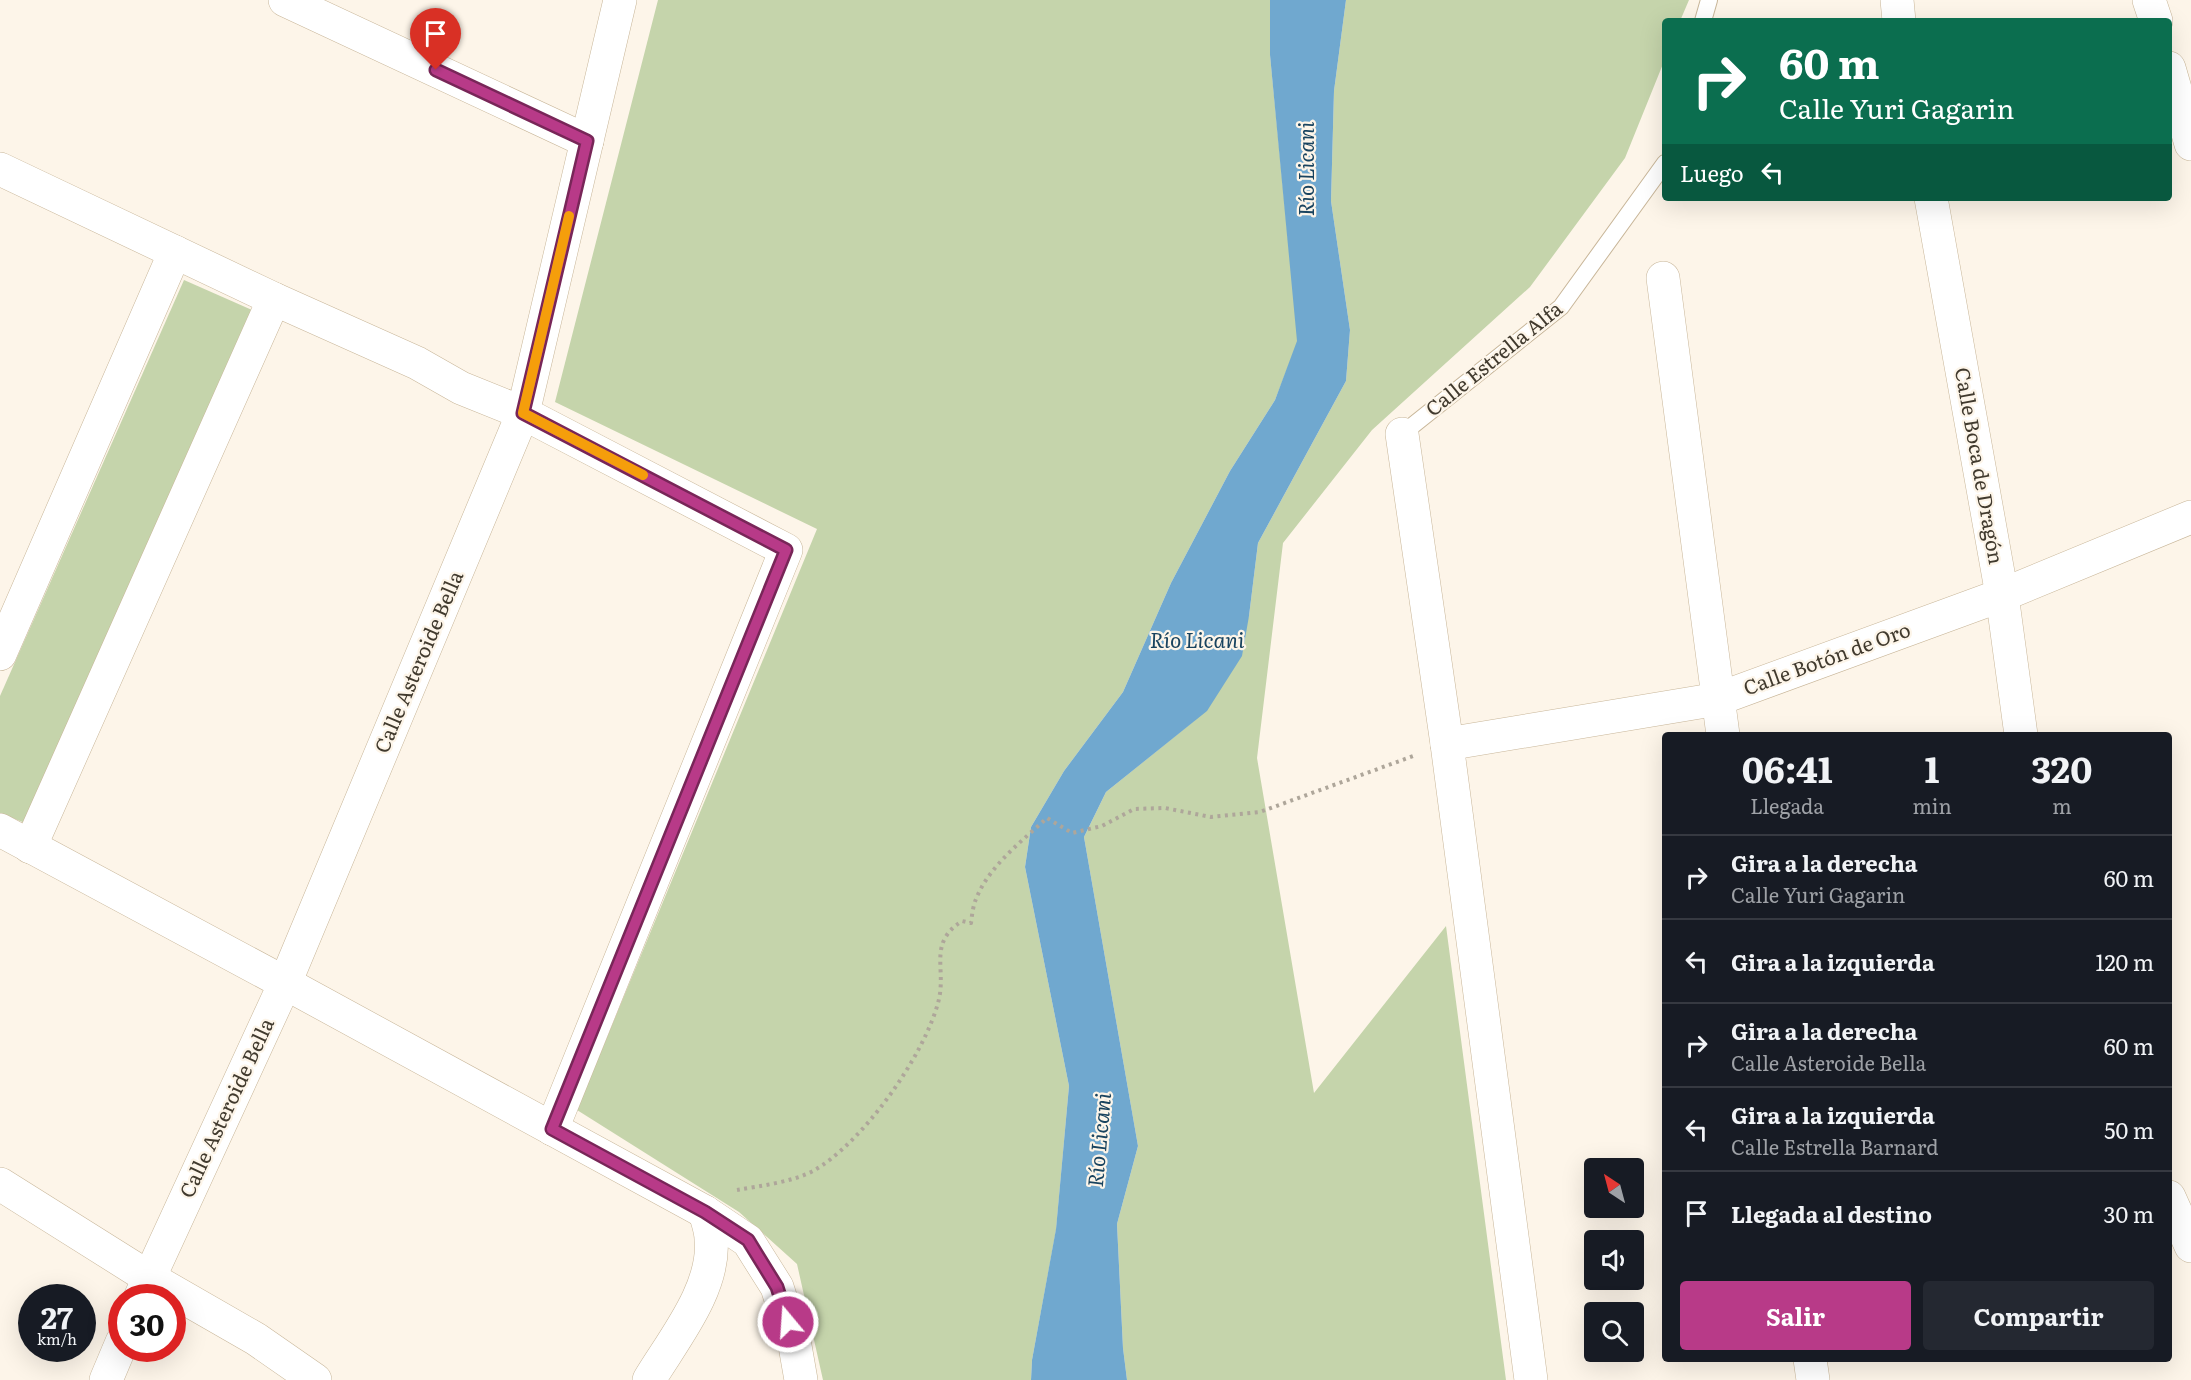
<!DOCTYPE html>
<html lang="es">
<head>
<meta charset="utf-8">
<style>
	body { margin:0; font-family:Literata,serif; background:#242831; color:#f1f3f6; height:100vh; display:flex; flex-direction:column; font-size:22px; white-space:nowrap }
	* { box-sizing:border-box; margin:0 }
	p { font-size:20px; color:#9ea1a6 }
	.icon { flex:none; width:33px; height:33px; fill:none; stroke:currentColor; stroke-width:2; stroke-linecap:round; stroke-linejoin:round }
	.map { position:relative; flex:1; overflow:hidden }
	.side { position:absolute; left:1662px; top:732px; width:510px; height:630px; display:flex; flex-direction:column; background:#171b24; border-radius:6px; box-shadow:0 6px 24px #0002 }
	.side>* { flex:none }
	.guide { position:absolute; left:1662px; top:18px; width:510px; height:183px; border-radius:6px; box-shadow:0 6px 24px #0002; background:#0b6e4f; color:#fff; overflow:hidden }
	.needle { width:39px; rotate:324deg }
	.buttons { position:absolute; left:1584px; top:1158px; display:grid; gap:12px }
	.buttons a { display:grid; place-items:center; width:60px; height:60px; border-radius:6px; background:#171b24; box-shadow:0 6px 24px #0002; font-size:30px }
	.speed { position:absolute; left:18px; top:1284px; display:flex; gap:12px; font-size:30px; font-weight:700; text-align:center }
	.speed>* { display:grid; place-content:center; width:78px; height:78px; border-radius:50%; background:#171b24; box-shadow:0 6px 24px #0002; line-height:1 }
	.speed small { font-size:15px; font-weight:400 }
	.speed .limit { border:9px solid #d22; background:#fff; color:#111 }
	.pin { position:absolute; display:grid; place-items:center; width:51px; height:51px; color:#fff; margin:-62px -26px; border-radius:50% 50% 50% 0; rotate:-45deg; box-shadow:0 0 6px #0007 }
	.pin .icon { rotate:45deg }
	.me { position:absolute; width:66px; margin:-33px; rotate:342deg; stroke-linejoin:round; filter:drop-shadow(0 0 4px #0008) }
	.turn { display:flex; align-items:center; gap:21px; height:126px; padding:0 18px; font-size:27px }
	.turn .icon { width:78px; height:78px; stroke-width:2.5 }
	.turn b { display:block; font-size:42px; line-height:51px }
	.then { display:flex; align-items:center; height:57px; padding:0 18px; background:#0003; gap:12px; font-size:22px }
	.eta { display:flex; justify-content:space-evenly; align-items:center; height:102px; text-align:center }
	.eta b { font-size:36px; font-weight:700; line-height:42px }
	.button { display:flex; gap:12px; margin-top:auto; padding:12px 18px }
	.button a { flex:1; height:69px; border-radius:6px; background:#b83a88; color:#fff; font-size:24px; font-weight:700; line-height:69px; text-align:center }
	.button a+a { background:#242831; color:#f1f3f6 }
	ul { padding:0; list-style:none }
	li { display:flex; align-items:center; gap:18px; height:84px; padding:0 18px; border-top:2px solid #363941 }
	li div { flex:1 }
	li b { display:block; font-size:22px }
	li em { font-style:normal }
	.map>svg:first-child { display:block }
	.green { fill:#c5d4ab }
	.water { fill:#70a8cf }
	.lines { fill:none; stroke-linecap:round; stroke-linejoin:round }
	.service-casing { stroke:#c8b699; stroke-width:18 }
	.minor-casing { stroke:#c8b699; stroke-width:34 }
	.tertiary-casing { stroke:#c8b699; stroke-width:34 }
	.path { stroke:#aea69a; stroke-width:4; stroke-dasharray:3 4.5; stroke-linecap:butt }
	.service { stroke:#fff; stroke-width:16 }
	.minor { stroke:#fff; stroke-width:33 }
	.tertiary { stroke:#fff; stroke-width:33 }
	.route-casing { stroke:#782658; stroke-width:15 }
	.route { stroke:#b83a88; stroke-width:10 }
	.slow { stroke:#f59e0b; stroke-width:10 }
	.labels { text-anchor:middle; stroke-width:4.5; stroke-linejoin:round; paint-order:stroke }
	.street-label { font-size:20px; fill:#413a2e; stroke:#fdf5e9 }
	.water-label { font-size:21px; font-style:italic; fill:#18435f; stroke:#fdf5e9 }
</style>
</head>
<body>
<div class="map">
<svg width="2191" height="1380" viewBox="0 0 2191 1380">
	<rect width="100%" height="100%" fill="#fdf5e9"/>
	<g class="green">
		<polygon points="658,0 1270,0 1270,55 1298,341 1275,400 1230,471 1171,583 1123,692 1064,771 1031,827 1025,867 1069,1086 1056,1230 1032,1360 1031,1380 823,1380 797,1264 739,1212 577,1110 817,529 555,402"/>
		<polygon points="1346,0 1689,0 1680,21 1665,21 1665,59 1625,158 1530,287 1372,430 1283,543 1257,758 1314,1093 1446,926 1506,1380 1127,1380 1123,1348 1117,1224 1138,1146 1084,837 1106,792 1194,721 1249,616 1258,543 1346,381 1350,330 1331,201 1334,91"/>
		<polygon points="184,280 252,310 25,823 0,813 0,696"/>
	</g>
	<polygon class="water" points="1270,0 1346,0 1334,91 1331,201 1350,330 1346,381 1258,543 1249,616 1242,656 1207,711 1106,792 1084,837 1138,1146 1117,1224 1123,1348 1127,1380 1031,1380 1032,1360 1056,1229 1069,1086 1025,867 1031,827 1064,771 1123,692 1171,583 1230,471 1275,400 1297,341 1270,55"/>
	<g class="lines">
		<defs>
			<g id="service">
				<polyline points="1703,21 1709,0"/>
				<polyline points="1402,434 1561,307 1665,163"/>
			</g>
			<g id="minor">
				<polyline points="285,0 587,141"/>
				<polyline points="620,0 523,413 285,983 705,1212 748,1241 777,1287 794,1340 801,1380"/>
				<polyline points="1897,0 1899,21"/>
				<polyline points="2149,0 2156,21"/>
				<polyline points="2169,68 2191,144"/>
				<polyline points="0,169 274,299 417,363 461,388 523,413 786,550 552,1129"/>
				<polyline points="1931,198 2002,595 2021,735"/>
				<polyline points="1663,278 1723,735"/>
				<polyline points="1402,434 1447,744 1531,1380"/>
				<polyline points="0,654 175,252"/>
				<polyline points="1447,744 1718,699 2002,595 2191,517"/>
				<polyline points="30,847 274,299"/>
				<polyline points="0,1184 148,1277 256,1339 315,1380"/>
				<polyline points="2169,1197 2191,1246"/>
				<polyline points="1810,1359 1813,1380"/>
				<path d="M649,1380c24,-40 67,-92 62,-141 0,-9 -4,-19 -6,-27"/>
			</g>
			<g id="tertiary">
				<polyline points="0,830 285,983 140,1298"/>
				<polyline points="106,1380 122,1342"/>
			</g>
		</defs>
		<use href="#service" class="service-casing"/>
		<use href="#minor" class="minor-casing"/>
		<use href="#tertiary" class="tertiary-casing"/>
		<path class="path" d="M737,1190c23,-4 55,-8 76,-19 49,-27 113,-117 126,-172 7,-32 -11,-56 23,-78l9,2c1,-8 2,-17 5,-24 13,-33 46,-58 71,-81l25,15 30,-7 32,-17 31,-1 46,9 49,-5 156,-57"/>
		<use href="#service" class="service"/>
		<use href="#minor" class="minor"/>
		<use href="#tertiary" class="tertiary"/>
	</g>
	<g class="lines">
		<defs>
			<polyline id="route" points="436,70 587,141 523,413 786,550 552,1129 705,1212 748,1240 777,1287 788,1322"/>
		</defs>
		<use href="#route" class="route-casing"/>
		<use href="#route" class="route"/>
		<polyline class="slow" points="569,216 523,413 643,475"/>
	</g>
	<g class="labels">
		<g class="street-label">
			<text transform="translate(1494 359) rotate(-39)" y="7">Calle Estrella Alfa</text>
			<text transform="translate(1979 466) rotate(80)" y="7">Calle Boca de Dragón</text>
			<text transform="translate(1827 659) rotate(-20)" y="7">Calle Botón de Oro</text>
			<text transform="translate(419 662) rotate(-67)" y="7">Calle Asteroide Bella</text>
			<text transform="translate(227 1108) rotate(-65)" y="7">Calle Asteroide Bella</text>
		</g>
		<g class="water-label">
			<text transform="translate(1307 169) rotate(-90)" y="7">Río Licani</text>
			<text x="1197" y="648">Río Licani</text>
			<text transform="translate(1100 1140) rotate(-85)" y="7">Río Licani</text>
		</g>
	</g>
</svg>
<div class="buttons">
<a><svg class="needle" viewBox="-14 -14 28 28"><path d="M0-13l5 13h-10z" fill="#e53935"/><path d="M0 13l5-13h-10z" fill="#9ea1a6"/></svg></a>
<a><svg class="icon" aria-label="sound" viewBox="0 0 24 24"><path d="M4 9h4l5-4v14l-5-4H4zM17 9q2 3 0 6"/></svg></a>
<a><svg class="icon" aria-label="search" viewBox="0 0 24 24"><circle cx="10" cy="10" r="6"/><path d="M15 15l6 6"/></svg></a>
</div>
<div class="speed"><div>27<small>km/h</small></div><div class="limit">30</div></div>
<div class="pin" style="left:436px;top:70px;background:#d93025"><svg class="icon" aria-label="arrive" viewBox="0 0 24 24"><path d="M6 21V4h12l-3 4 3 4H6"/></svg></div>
<svg class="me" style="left:788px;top:1322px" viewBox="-20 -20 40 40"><circle r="17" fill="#b83a88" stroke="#fff" stroke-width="3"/><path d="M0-11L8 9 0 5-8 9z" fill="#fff"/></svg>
<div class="guide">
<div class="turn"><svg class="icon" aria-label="right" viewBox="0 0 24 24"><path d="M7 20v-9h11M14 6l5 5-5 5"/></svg><div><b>60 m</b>Calle Yuri Gagarin</div></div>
<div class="then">Luego<svg class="icon" aria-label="left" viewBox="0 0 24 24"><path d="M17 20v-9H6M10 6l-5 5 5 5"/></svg></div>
</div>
<section class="side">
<div class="eta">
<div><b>06:41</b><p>Llegada</p></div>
<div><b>1</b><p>min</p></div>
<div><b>320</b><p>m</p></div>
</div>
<ul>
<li><svg class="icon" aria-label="right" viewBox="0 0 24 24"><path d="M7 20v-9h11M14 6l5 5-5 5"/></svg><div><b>Gira a la derecha</b><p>Calle Yuri Gagarin</p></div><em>60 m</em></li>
<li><svg class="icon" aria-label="left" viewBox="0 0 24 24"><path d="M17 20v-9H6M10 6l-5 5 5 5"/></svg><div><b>Gira a la izquierda</b></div><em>120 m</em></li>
<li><svg class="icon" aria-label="right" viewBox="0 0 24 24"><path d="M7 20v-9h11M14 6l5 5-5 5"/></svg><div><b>Gira a la derecha</b><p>Calle Asteroide Bella</p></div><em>60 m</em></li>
<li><svg class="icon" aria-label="left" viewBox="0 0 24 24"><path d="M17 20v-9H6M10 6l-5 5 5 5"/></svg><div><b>Gira a la izquierda</b><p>Calle Estrella Barnard</p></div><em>50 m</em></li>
<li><svg class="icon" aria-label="arrive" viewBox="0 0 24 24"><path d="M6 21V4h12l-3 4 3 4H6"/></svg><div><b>Llegada al destino</b></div><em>30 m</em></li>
</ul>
<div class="button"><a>Salir</a><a>Compartir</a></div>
</section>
</div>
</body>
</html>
